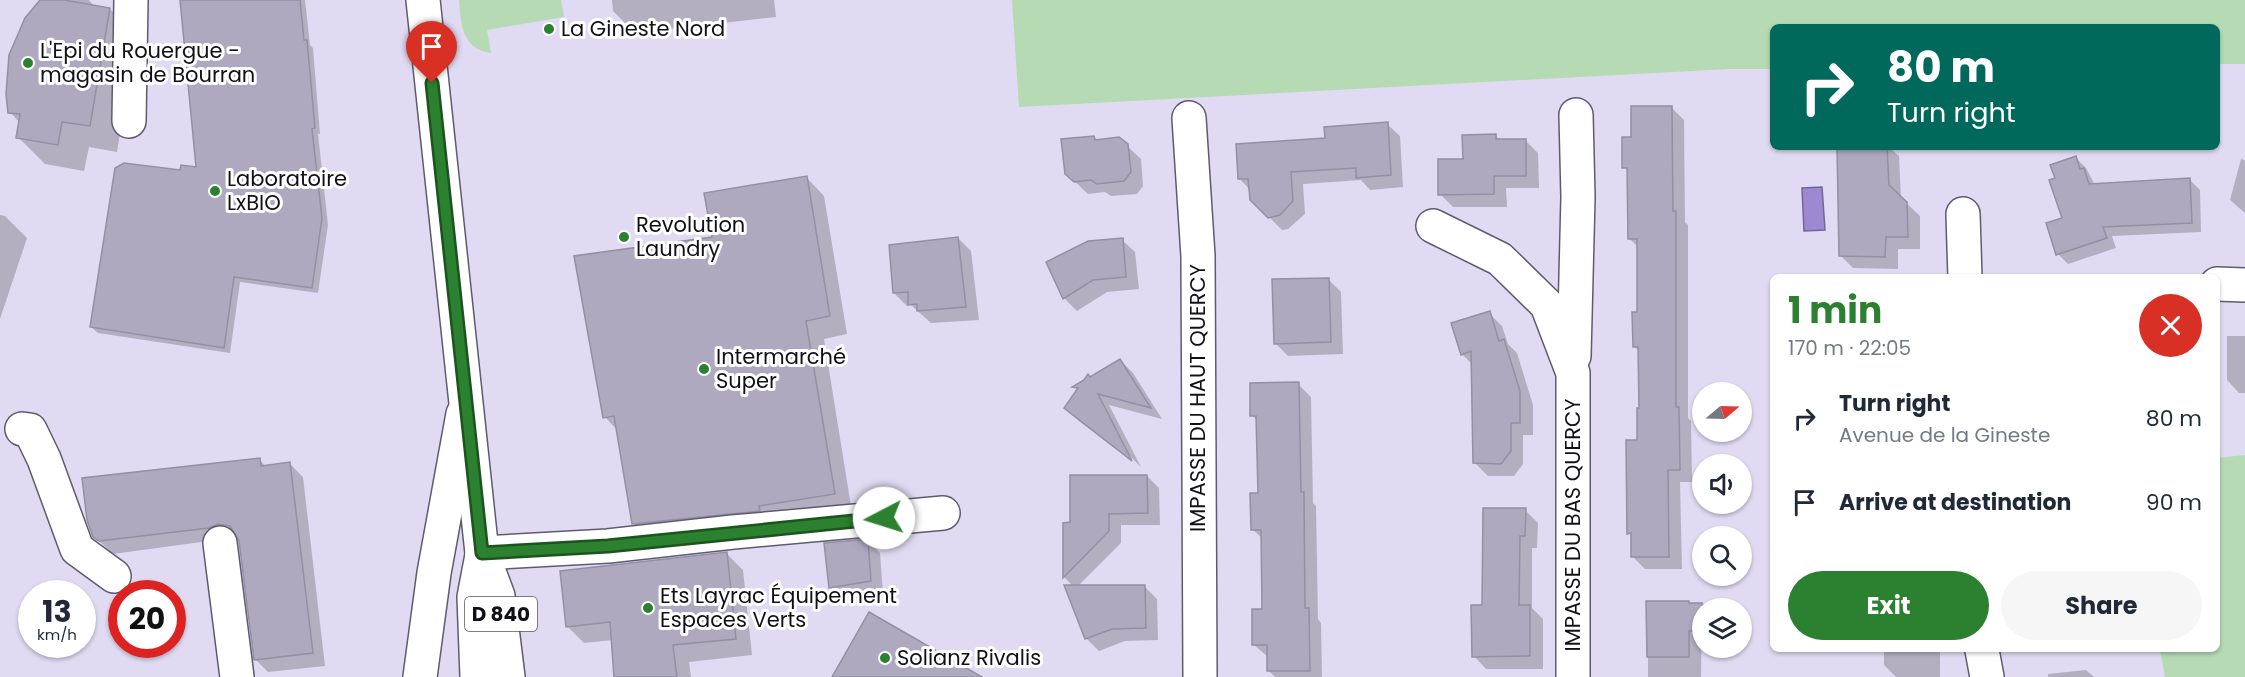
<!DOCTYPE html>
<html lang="en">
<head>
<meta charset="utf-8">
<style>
	body { margin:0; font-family:Poppins,sans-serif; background:#f6f6f7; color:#1f2937; height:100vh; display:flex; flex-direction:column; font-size:22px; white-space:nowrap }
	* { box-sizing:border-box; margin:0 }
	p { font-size:20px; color:#747a83 }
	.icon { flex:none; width:33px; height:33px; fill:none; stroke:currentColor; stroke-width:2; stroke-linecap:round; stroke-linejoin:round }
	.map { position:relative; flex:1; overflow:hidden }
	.panel { position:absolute; left:1770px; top:274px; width:450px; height:378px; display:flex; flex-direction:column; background:#fff; border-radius:9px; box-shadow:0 2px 4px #0004 }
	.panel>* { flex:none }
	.banner { position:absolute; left:1770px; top:24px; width:450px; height:126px; border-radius:9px; box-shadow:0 2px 4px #0004; background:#00695c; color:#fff; overflow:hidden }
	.needle { width:39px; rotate:71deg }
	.tools { position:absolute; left:1692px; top:382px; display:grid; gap:12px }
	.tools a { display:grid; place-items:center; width:60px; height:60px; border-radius:50%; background:#fff; box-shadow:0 2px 4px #0004; font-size:30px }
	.speed { position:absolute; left:18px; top:580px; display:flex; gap:12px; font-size:30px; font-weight:700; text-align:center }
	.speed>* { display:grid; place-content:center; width:78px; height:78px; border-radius:50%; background:#fff; box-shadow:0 2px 4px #0004; line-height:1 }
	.speed small { font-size:15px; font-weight:400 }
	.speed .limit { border:9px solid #d22; background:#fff; color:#111 }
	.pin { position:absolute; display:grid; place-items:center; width:51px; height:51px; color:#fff; margin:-62px -26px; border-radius:50% 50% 50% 0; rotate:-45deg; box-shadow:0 0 6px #0007 }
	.pin .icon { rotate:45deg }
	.me { position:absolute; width:66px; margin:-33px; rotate:265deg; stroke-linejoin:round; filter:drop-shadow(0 0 4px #0008) }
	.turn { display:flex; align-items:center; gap:21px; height:126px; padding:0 18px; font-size:27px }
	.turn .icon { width:78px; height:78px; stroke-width:2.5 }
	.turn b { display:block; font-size:42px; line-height:51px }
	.round { display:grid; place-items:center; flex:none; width:63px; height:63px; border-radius:32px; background:#f6f6f7 }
	.overview { display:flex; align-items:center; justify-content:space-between; height:102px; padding:0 18px }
	h1 { font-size:36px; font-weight:700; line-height:45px; color:#2b812f }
	.action { display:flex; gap:12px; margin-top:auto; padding:12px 18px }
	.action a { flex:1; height:69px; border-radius:36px; background:#2b812f; color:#fff; font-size:24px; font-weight:700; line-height:69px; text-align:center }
	.action a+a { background:#f6f6f7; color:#1f2937 }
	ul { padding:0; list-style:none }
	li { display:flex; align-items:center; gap:18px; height:84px; padding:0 18px }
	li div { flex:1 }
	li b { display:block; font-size:22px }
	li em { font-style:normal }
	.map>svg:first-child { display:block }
	.green { fill:#b5dab4 }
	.water { fill:#9c89d1; stroke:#726599; stroke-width:1.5 }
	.shadow { fill:#0003 }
	.building { fill:#aea9bf; stroke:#938fa4; stroke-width:1.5 }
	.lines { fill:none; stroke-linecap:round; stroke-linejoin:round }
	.minor-casing { stroke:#5f5b6e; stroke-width:36 }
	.major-casing { stroke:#5f5b6e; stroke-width:36 }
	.minor { stroke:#fff; stroke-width:33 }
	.major { stroke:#fff; stroke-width:33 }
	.route-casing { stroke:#1c541f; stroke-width:15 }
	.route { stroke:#2b812f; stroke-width:10 }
	.poi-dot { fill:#2b812f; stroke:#fff; stroke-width:2 }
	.labels { text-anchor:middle; stroke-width:6; stroke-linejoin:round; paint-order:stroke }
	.shield { fill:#fff; stroke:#58585d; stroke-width:1.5 }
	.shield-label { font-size:20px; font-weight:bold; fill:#111017 }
	.poi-label { font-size:21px; fill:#111017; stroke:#fff; text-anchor:start }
	.street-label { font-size:21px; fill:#111017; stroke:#fff }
</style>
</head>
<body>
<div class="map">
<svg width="2245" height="677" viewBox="0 0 2245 677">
	<rect width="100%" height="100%" fill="#e0dbf2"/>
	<g class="green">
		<path d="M459,0h102l3,17 -77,13 4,23c-29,-4 -30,-28 -32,-53z"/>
		<polygon points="1012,0 2245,0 2245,64 2217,64 2217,27 1773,27 1773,69 1729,69 1019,107"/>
		<polygon points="2245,455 2245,677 2165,677 2160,650 2217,650 2217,458"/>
	</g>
	<polygon class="water" points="1822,187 1825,230 1804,231 1802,188"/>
	<g class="shadow">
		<polygon points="42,0 89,0 95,7 110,9 136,36 117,152 89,147 84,171 45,164 18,137 20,123 10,112 7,94 10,56"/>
		<polygon points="182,0 305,0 310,45 313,48 320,134 318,134 328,225 318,293 240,282 230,353 98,333 91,327 181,172 198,169"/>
		<polygon points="612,0 774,0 776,17 635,33 613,11"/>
		<polygon points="1671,107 1684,120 1685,222 1688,225 1688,418 1691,421 1692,482 1680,482 1682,569 1645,569 1633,557 1633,537 1629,533 1641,409 1640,352 1634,346 1638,313 1638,247 1629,238 1628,171 1624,167 1632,138"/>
		<polygon points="1387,124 1400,136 1403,187 1370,190 1361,180 1303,184 1305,214 1288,229 1282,230 1251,199 1250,190 1239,178 1326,140"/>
		<polygon points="1496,136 1500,140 1525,140 1538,153 1539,188 1506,188 1507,207 1453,207 1440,194 1464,160"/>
		<polygon points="1094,137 1098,141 1127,146 1141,159 1143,186 1137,194 1111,196 1105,192 1088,194 1067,174"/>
		<polygon points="1837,147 1892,147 1892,150 1899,156 1901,198 1920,216 1920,249 1898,249 1898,269 1853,268 1840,255"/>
		<polygon points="2076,158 2086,168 2095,185 2190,180 2200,190 2201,232 2112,236 2116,248 2068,264 2058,254 2064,219 2056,179"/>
		<polygon points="2241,159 2245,160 2245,213 2230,200"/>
		<polygon points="806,177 824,196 847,334 824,339 852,512 652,542 634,524 618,431 605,417 714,239"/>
		<polygon points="0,215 5,216 27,238 0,319"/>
		<polygon points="958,238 971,251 979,320 931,323 911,305 907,306 894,293"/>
		<polygon points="1122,240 1135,252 1139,289 1107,292 1077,311 1064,298"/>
		<polygon points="1328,279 1341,292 1343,354 1288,356 1275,343"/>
		<polygon points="1489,313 1502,326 1508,344 1517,353 1533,405 1533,435 1523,435 1523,464 1514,476 1488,476 1475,463 1473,365 1462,354"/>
		<polygon points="2227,336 2245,336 2245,393 2239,393 2227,380"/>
		<polygon points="1120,360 1133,373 1162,419 1109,405 1141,467 1128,454 1126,457 1129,459 1079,421 1066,408 1078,391 1075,387"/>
		<polygon points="1298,384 1311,397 1313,503 1316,506 1318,619 1321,623 1322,677 1275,677 1269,671 1268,657 1254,645 1263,610 1263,539 1252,529 1259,494 1258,421 1252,415"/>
		<polygon points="259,459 266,467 290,464 303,477 325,666 268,672 255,659 238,537 113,554 94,536"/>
		<polygon points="1147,476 1159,488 1160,525 1121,525 1121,543 1077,587 1144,586 1157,599 1158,640 1125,641 1099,651 1086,638 1074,587 1064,577 1064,524 1072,524"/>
		<polygon points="1525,510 1538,523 1537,548 1532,548 1532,608 1543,619 1543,669 1486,669 1474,656 1484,607"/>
		<polygon points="867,540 880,553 883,594 844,601 831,588 825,544"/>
		<polygon points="726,553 743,570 752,655 689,662 691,677 616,677 613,640 584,643 567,626"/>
		<polygon points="1648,602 1711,604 1715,609 1702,609 1701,677 1648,677"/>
		<polygon points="1884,650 1940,650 1940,677 1896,677 1884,665"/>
		<polygon points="2086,670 2094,677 2048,677 2048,674"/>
	</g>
	<g class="building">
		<polygon points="40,0 64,0 110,8 90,126 62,122 58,145 16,138 20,114 8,113 6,94 9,55 25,18"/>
		<polygon points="180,0 300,0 304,40 307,40 315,128 312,129 322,218 312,288 234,277 224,348 90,327 115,168 124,163 180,170 181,165 196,167"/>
		<polygon points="1631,106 1672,106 1673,211 1676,211 1676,407 1679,407 1680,470 1668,470 1669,557 1631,557 1631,533 1627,534 1626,440 1637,440 1637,408 1639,408 1638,347 1633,347 1632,312 1637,312 1637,239 1628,239 1627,168 1622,168 1622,137 1631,137"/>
		<polygon points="1388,122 1391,175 1356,178 1356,168 1291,172 1293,201 1280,215 1268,218 1250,200 1248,179 1238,179 1236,144 1325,138 1324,127"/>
		<polygon points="1496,134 1496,139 1526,139 1526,176 1494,176 1494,194 1438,195 1438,159 1463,159 1462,135"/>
		<polygon points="1094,136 1095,140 1119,137 1128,144 1131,172 1124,181 1097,184 1091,180 1074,182 1065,174 1061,139"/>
		<polygon points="1837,147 1887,147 1889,185 1907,202 1908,237 1886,237 1885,257 1839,256"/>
		<polygon points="2076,156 2080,169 2084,168 2089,184 2190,178 2192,223 2103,227 2107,238 2056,255 2046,223 2062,218 2049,180 2055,178 2050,165"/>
		<polygon points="807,176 830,316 806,321 835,494 759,506 760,511 632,524 614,416 603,418 574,256 712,237 704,193"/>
		<polygon points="958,237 966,307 917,311 917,304 908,305 908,292 893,293 889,245"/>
		<polygon points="1123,238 1126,277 1093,280 1063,299 1046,262 1088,241"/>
		<polygon points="1329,278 1331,342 1274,344 1272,279"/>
		<polygon points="1490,311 1499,341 1504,339 1520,391 1520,423 1511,423 1511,451 1501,464 1473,463 1471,351 1461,355 1451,323"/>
		<polygon points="1120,359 1151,408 1098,394 1132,461 1064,408 1078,388 1072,387 1084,380 1088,374 1090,377"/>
		<polygon points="1299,382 1301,492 1304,492 1305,608 1309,608 1310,671 1267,671 1267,645 1252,645 1252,609 1262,609 1261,530 1251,530 1250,493 1258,493 1256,416 1250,416 1250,383"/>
		<polygon points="260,458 261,466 290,462 313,653 254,660 239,541 230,526 218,524 209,528 99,541 93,537 87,520 82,478"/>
		<polygon points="1070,475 1147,475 1148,513 1109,514 1109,531 1063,578 1063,523 1070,522"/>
		<polygon points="1483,508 1526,508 1525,536 1520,536 1519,605 1530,605 1530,656 1472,657 1471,605 1482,605"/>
		<polygon points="868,539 871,581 829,588 824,543"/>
		<polygon points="727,552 736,639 673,645 677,677 614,677 610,622 566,627 560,571"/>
		<polygon points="1064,585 1145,585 1146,628 1112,629 1085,639"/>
		<polygon points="1646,601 1689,601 1689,603 1702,603 1702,631 1689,631 1689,657 1647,657"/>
		<polygon points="869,612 982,677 832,677"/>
	</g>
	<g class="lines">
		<defs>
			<g id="minor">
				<polyline points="1189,118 1198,256 1200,677"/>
				<polyline points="129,121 131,0"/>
				<polyline points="1963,214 1965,278"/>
				<polyline points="1433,226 1500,259 1547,305 1573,373 1573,677"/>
				<polyline points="2217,284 2245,285"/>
				<polyline points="1574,356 1578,197 1576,115"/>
				<polyline points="22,429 30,430 44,459 77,549 114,576"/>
				<polyline points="220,543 237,677"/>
				<polyline points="482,553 608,546 733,532 943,513"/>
				<polyline points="1982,650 1987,677"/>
				<polyline points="420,677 434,573 463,414"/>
			</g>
			<g id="major">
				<polyline points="423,0 482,553 498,596 508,677"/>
				<polyline points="477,677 474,597 482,555"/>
			</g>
		</defs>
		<use href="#minor" class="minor-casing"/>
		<use href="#major" class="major-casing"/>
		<use href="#minor" class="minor"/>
		<use href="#major" class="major"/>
	</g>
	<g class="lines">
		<defs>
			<polyline id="route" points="432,83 482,553 608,546 884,518"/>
		</defs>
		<use href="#route" class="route-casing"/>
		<use href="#route" class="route"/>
	</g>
	<g class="poi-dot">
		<circle cx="549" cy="29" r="6"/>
		<circle cx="28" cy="63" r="6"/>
		<circle cx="215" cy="191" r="6"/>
		<circle cx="624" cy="237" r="6"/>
		<circle cx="704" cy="369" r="6"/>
		<circle cx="648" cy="608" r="6"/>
		<circle cx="885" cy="658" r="6"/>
	</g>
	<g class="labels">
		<rect class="shield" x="465" y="597" width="72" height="34" rx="4.5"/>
		<g class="shield-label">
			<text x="501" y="621">D 840</text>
		</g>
		<g class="poi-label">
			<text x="561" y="36">La Gineste Nord</text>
			<text x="40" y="58">L'Epi du Rouergue -<tspan x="40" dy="24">magasin de Bourran</tspan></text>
			<text x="227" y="186">Laboratoire<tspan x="227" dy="24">LxBIO</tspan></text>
			<text x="636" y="232">Revolution<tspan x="636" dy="24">Laundry</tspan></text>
			<text x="716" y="364">Intermarché<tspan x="716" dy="24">Super</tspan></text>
			<text x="660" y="603">Ets Layrac Équipement<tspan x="660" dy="24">Espaces Verts</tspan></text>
			<text x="897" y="665">Solianz Rivalis</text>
		</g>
		<g class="street-label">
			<text transform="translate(1198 398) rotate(-90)" y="7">IMPASSE DU HAUT QUERCY</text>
			<text transform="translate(1573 525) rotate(-90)" y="7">IMPASSE DU BAS QUERCY</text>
		</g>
	</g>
</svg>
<div class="tools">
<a><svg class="needle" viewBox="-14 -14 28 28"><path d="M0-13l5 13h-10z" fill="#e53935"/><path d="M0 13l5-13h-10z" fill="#747a83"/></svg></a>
<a><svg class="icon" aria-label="sound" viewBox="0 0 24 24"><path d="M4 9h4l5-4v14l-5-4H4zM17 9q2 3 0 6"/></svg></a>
<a><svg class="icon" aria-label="search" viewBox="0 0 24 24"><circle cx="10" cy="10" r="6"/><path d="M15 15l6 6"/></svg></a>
<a><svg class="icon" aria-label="layers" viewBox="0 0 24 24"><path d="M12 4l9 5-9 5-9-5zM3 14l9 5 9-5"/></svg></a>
</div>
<div class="speed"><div>13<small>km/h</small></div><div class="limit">20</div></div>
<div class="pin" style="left:432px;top:83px;background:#d93025"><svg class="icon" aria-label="arrive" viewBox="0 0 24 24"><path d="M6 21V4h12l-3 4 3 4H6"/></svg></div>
<svg class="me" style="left:884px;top:518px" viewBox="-20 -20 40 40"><circle r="19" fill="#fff"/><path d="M0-13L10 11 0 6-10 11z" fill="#2b812f"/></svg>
<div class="banner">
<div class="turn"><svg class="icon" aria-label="right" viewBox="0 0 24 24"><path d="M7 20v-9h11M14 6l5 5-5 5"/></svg><div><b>80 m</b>Turn right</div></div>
</div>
<section class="panel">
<div class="overview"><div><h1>1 min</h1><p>170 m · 22:05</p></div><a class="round" style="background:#d93025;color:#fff"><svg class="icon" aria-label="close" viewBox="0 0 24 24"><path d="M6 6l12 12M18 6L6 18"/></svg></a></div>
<ul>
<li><svg class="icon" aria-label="right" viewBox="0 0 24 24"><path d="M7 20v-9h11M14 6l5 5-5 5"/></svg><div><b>Turn right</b><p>Avenue de la Gineste</p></div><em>80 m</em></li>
<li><svg class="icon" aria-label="arrive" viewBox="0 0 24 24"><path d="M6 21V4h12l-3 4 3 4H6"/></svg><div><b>Arrive at destination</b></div><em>90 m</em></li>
</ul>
<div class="action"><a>Exit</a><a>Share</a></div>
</section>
</div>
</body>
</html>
